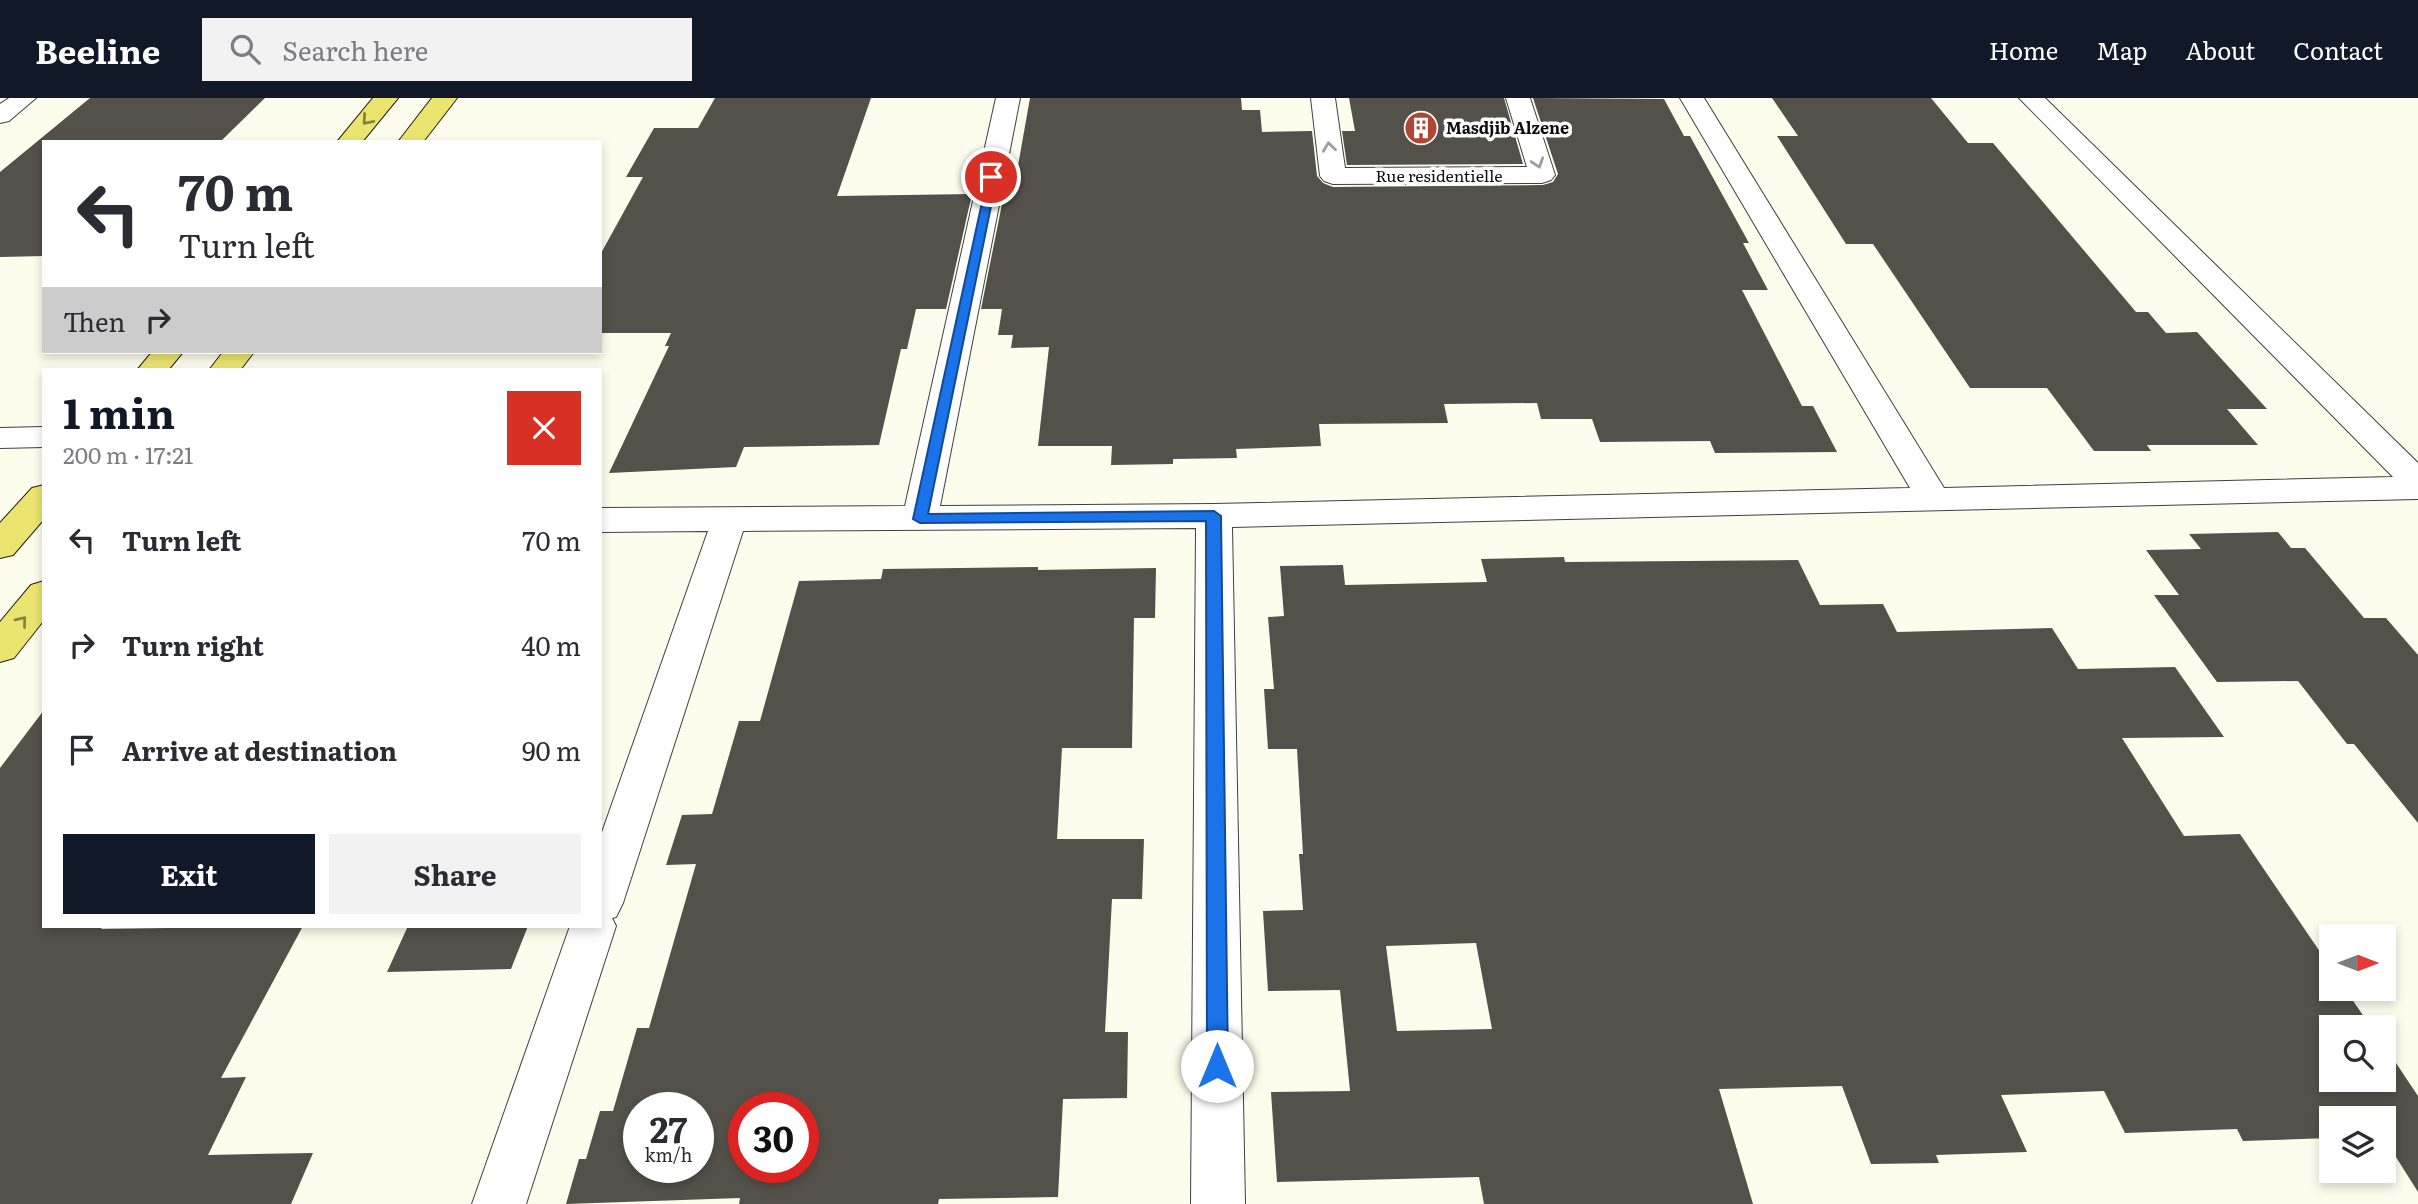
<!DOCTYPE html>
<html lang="en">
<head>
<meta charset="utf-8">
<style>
	body { margin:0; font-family:Literata,serif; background:#f2f2f3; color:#2b2b33; height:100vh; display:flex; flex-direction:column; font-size:26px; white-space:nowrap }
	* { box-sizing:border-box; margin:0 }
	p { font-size:23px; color:#7c7c81 }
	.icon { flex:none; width:38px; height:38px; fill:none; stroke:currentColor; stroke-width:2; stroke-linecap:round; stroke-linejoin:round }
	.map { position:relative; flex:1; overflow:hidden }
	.panel { position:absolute; left:42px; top:270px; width:560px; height:560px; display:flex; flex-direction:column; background:#fff; border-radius:0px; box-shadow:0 4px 10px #0003 }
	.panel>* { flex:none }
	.top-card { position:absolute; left:42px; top:42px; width:560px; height:214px; border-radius:0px; box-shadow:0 4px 10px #0003; background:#fff; color:#2b2b33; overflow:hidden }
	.needle { width:46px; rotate:90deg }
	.tools { position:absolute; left:2319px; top:826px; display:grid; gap:14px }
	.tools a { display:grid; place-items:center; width:77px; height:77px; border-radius:0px; background:#fff; box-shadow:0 4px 10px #0003; font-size:35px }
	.speed { position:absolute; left:623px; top:994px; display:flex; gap:14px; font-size:35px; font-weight:700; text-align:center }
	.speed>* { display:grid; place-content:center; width:91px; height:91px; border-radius:50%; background:#fff; box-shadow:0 4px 10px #0003; line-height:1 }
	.speed small { font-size:18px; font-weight:400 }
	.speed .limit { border:10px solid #d22; background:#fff; color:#111 }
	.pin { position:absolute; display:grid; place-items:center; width:60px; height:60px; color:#fff; margin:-30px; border:4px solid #fff; border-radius:50%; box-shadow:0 2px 7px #0007 }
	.me { position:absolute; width:77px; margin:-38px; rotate:0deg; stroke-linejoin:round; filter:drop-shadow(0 0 5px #0008) }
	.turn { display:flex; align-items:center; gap:24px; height:147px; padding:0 21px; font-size:32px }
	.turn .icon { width:91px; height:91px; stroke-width:2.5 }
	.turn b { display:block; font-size:49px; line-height:60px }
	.then { display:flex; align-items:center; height:66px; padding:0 21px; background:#0003; gap:14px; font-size:26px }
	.round { display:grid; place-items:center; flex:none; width:74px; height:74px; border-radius:0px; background:#f2f2f3 }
	.headline { display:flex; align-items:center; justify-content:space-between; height:119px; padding:0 21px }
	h1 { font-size:42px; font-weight:700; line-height:52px; color:#111827 }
	.action { display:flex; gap:14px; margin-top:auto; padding:14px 21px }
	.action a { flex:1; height:80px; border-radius:0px; background:#111827; color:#fff; font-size:28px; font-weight:700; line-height:80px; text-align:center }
	.action a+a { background:#f2f2f3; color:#2b2b33 }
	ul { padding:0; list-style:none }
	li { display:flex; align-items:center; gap:21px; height:105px; padding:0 21px }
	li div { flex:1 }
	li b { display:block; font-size:26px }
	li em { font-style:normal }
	header { display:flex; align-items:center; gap:42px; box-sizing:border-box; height:98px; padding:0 35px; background:#111827; color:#fff }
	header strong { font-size:33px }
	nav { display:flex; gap:38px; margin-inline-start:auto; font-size:24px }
	.search { width:490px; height:63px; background:#f2f2f3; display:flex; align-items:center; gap:18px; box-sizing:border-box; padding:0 24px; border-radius:0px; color:#7c7c81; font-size:26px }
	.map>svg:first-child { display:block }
	.building { fill:#54504a; fill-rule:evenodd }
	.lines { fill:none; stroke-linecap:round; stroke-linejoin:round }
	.street-casing { stroke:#404040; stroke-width:2 }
	.primary-casing { stroke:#1e1e1e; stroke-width:2 }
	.street { fill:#fff; fill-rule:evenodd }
	.primary { fill:#ebe570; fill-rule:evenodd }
	.oneway { stroke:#878443 }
	.oneway2 { stroke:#9e9e9e }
	.route { fill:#1a73e8; stroke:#114b97; stroke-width:2 }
	.labels { text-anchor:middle; stroke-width:7; stroke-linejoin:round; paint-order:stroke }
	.far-poi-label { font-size:16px; font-weight:bold; fill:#0d0d0d; stroke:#fff; text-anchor:start }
	.far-street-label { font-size:16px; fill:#0d0d0d; stroke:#fff }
</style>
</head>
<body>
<header>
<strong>Beeline</strong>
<div class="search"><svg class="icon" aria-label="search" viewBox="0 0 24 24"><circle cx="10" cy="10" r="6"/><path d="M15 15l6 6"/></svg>Search here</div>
<nav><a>Home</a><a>Map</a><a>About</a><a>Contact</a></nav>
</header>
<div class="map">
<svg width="2418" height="1106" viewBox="0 0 2418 1106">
	<rect width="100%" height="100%" fill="#fdfdee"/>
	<g class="building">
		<polygon points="90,0 265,0 220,44 44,44 44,158 0,159 0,74"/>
		<polygon points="715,0 871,0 837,98 972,96 946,211 916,211 907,251 901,251 879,347 744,349 736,369 609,375 669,248 665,248 671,235 600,235 600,157 643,79 626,79 654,30 698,30"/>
		<polygon points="1030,0 1241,0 1242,12 1260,12 1262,34 1312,33 1317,78 1323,85 1333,89 1543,87 1553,84 1558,76 1533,0 1664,1 1684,38 1690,38 1749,145 1743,145 1768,192 1742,192 1802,308 1813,308 1837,354 1715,355 1710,343 1600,344 1592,321 1541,321 1537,305 1444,306 1448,325 1319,326 1321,348 1236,351 1237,360 1173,361 1173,366 1111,367 1112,348 1038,348 1049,249 1011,250 1013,237 998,237 1002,211 981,211 1004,96 1013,96"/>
		<polygon points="1349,0 1504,0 1523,66 1347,67 1342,33 1355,33"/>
		<polygon points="1772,0 1931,0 1968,45 1993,45 2136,214 2148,214 2166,235 2197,234 2267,311 2227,311 2258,347 2147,347 2151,353 2094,353 2047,290 1970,290 1873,146 1846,146 1777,38 1798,38"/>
		<polygon points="2278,434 2291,450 2305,450 2364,520 2386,520 2418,557 2418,725 2354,646 2347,646 2298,583 2217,584 2154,497 2179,497 2146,452 2201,451 2189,436"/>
		<path d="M1564,459l1,5 233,-2 22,45 63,-1 14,28 155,-4 26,41 97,-2 49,70 -102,1 62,98 56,-2 91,134v21h14l26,38h-40v53h53v-35l34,51v96l-34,-54v-20h-53v20l-88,3 -6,-12 -112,4 -21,-42 -103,4 26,57 -91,3 3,8 -68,1 -29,-78 -123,3 34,115h-269l-5,-27 -202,5 -6,-90 79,-1 -10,-101 -72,1 -5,-80 40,-1 -4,-56h4l-6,-105h-29l-4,-60h10l-6,-72 16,-1 -4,-50 63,-1 2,20 142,-3 -6,-23zM1476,845l16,86 -95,2 -11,-85z"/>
		<path d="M1038,469v3l118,-2 -1,50h-21l-2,130h-70l-5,91h87l-2,60h-30l-7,133h23l-1,66 -64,1 -5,98 -119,2 -1,5h-199l1,-6 -174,6 13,-45h7l14,-48h13l24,-83h12l47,-164 -30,1 16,-50 30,-1 27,-93h21l39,-140 82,-2 2,-10zM639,1010h59v59h-59zM744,1010h59v59h-59z"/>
		<polygon points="44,612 44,828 103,828 101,831 303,828 221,980 246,979 208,1057 313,1055 291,1106 0,1106 0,670"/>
		<polygon points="408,828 528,828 511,871 387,874"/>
	</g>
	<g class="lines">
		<defs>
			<g id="street">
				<polygon points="9,0 36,0 9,23 0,25 0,6"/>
				<polygon points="996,0 1020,0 940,408 1214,406 1910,390 1680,0 1704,0 1944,390 2393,379 2019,0 2045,0 2418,365 2418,401 1232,429 1245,1106 1191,1106 1196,430 743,433 623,805 616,819 612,820 616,828 526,1106 472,1106 570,828 600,828 600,740 708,433 600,434 600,410 905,408"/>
				<polygon points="1311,0 1335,0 1345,70 1527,69 1506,0 1530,0 1555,77 1551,82 1542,85 1333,86 1324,83 1320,78"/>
				<polygon points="44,329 44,349 0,350 0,330"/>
			</g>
			<g id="primary">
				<polygon points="373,0 398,0 362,44 337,44"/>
				<polygon points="432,0 457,0 423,44 398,44"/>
				<polygon points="152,254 183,254 169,271 138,271"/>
				<polygon points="223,254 254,254 241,271 210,271"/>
				<polygon points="44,387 44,421 13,457 0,460 0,425 32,390"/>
				<polygon points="44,483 44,522 14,560 0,564 0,524 31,487"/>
			</g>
		</defs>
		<use href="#street" class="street-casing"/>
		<use href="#primary" class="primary-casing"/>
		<use href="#street" class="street"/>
		<use href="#primary" class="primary"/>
	</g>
	<defs><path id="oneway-chevron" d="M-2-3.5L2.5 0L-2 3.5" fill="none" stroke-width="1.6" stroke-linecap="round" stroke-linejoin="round" transform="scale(1.75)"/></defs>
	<g class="oneway">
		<use href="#oneway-chevron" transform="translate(367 22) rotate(131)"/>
		<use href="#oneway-chevron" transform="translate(22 523) rotate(-51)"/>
	</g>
	<g class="oneway2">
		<use href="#oneway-chevron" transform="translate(1329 49) rotate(-97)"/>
		<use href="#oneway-chevron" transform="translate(1538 65) rotate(72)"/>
	</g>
	<polygon class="route" points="988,77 997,79 928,416 1214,413 1221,418 1228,968 1225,975 1217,978 1210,975 1207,968 1206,423 920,425 913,421"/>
	<defs>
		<symbol id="building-disc" viewBox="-11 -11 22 22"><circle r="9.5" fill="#af4532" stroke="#fff"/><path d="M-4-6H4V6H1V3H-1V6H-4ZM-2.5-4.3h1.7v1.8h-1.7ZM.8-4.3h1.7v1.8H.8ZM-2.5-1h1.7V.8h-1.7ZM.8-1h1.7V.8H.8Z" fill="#fff"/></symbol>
	</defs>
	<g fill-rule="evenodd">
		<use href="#building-disc" x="1402" y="11" width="38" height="38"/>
	</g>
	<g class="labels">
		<g class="far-poi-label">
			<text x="1446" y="36">Masdjib Alzene</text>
		</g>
		<g class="far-street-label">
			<text x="1439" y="84">Rue residentielle</text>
		</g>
	</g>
</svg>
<div class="tools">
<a><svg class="needle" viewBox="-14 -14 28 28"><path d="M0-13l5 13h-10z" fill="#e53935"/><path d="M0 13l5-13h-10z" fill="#7c7c81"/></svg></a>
<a><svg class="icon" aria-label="search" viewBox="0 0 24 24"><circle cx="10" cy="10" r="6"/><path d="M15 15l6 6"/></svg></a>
<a><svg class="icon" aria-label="layers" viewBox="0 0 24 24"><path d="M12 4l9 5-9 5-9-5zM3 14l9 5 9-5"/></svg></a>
</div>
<div class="speed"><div>27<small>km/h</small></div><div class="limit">30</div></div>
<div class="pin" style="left:991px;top:79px;background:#d93025"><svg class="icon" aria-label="arrive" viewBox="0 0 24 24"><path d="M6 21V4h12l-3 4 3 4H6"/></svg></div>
<svg class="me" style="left:1217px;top:968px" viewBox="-20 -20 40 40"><circle r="19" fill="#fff"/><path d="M0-13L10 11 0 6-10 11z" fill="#1a73e8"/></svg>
<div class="top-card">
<div class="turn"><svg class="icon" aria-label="left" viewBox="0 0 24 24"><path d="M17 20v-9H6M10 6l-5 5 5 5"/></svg><div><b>70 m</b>Turn left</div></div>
<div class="then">Then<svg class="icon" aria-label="right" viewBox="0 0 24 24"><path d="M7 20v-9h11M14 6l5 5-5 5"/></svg></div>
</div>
<section class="panel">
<div class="headline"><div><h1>1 min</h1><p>200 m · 17:21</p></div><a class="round" style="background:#d93025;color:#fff"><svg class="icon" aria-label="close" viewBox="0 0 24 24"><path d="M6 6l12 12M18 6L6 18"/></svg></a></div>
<ul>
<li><svg class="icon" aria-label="left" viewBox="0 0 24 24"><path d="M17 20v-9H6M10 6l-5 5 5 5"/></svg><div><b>Turn left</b></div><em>70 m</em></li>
<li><svg class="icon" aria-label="right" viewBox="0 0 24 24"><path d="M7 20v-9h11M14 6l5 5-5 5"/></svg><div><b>Turn right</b></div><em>40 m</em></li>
<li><svg class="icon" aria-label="arrive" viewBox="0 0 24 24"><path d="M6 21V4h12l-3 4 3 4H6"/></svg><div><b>Arrive at destination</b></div><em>90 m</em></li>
</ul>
<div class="action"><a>Exit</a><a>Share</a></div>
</section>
</div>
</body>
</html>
